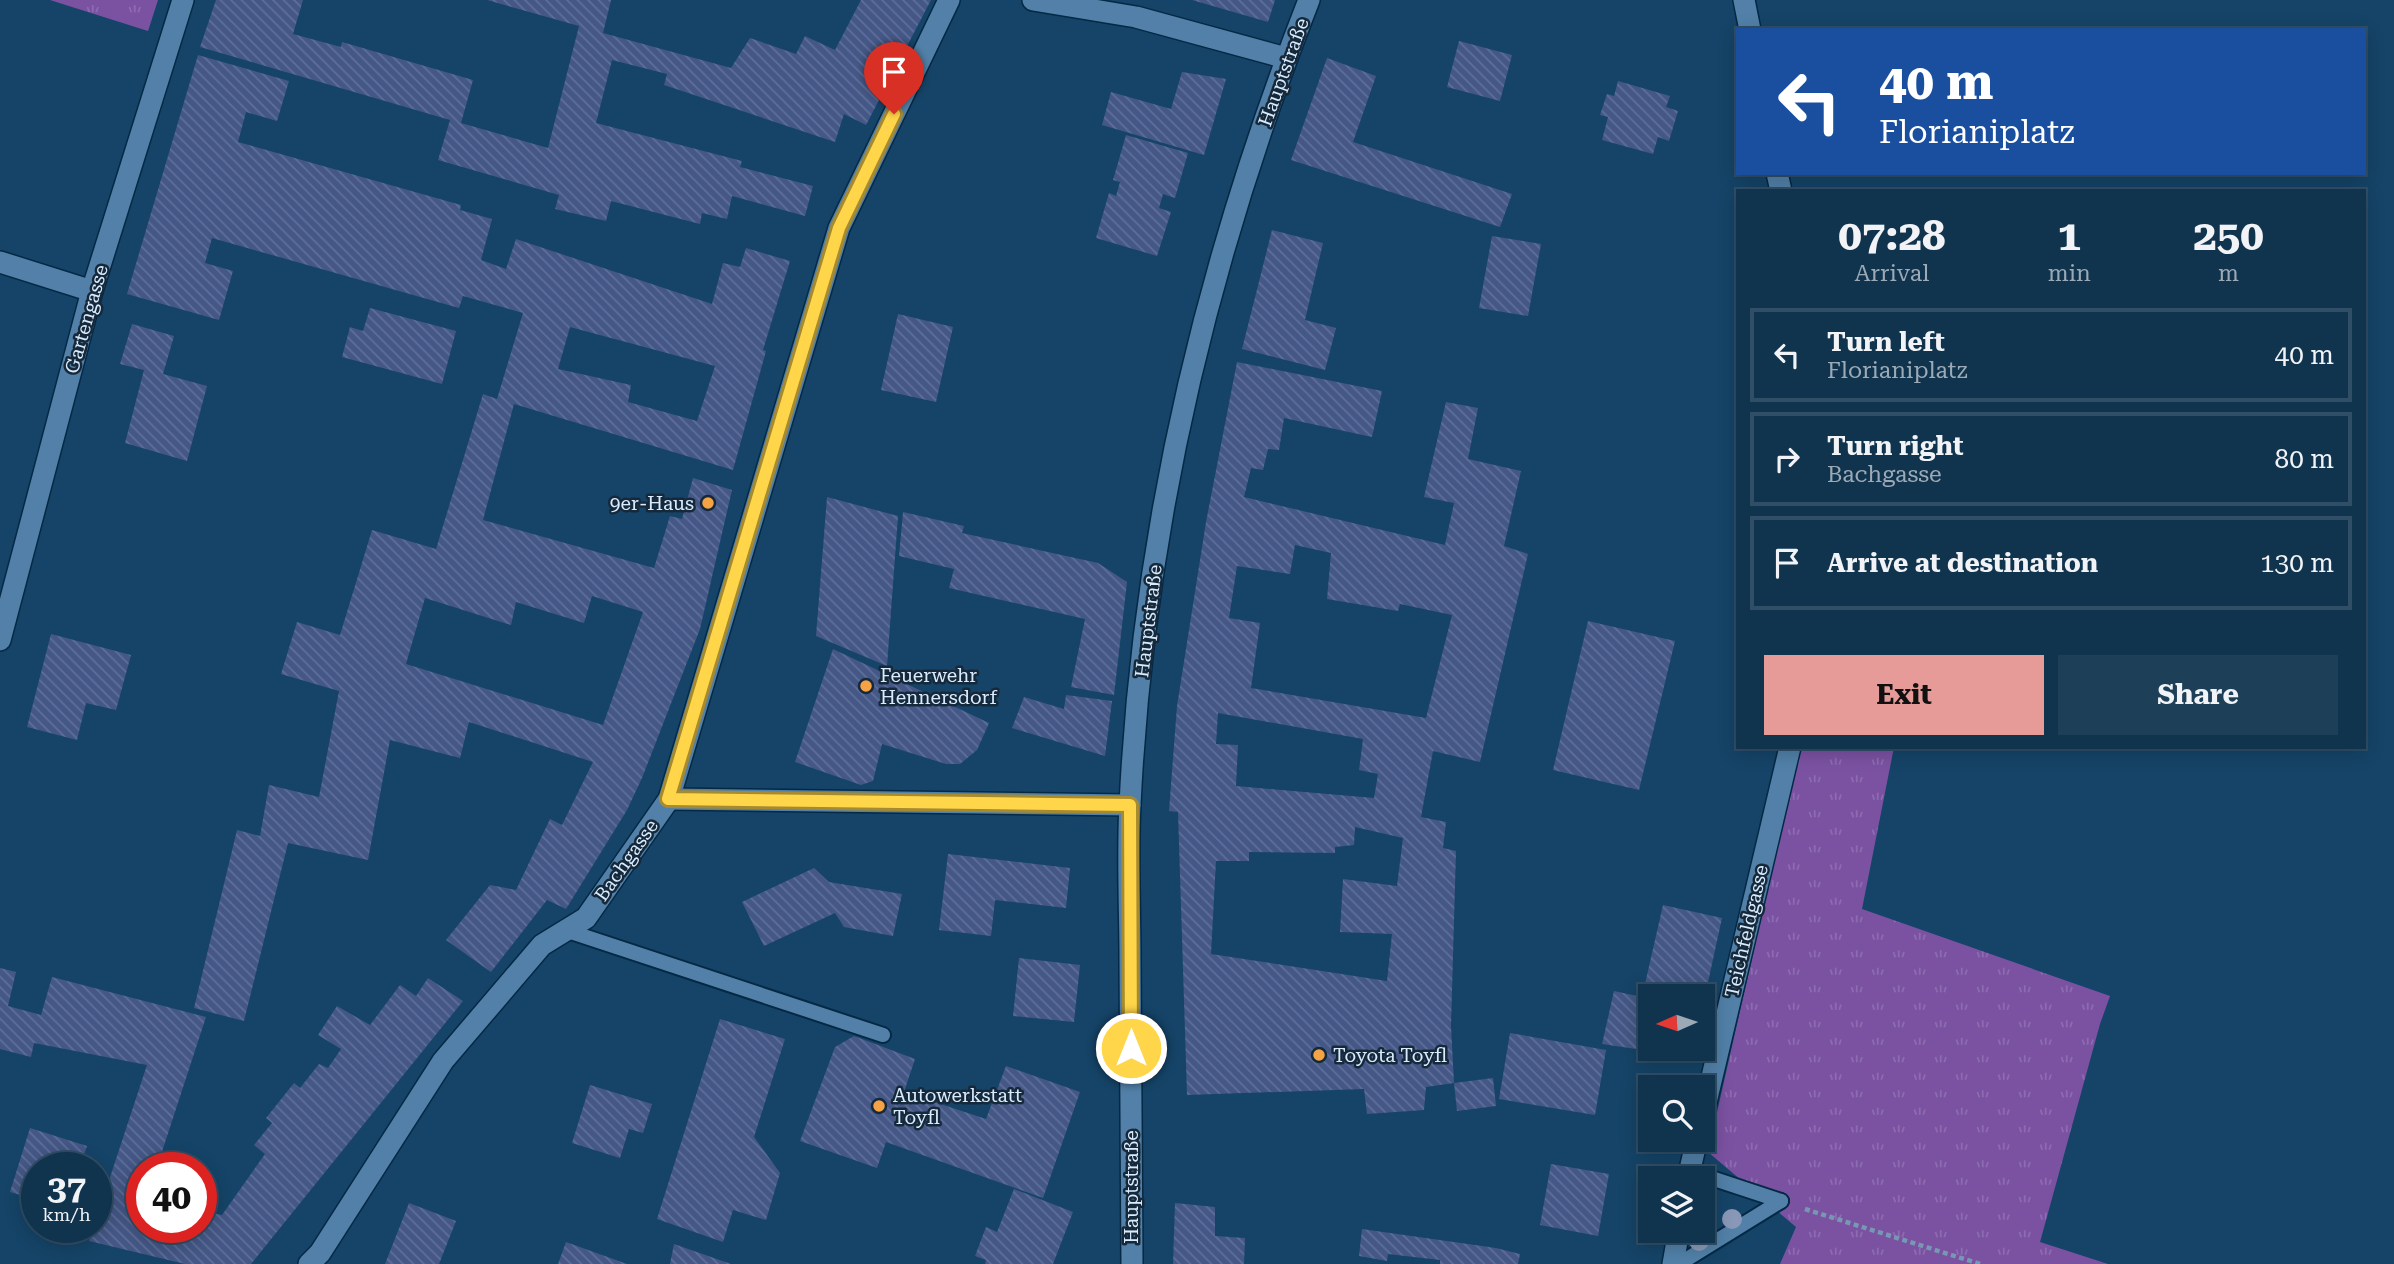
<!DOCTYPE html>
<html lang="en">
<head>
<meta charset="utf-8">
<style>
	body { margin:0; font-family:"Roboto Serif",serif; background:#1e3f58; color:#f1f3f6; height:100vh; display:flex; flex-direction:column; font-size:26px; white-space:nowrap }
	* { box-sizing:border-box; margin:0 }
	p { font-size:23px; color:#9caab6 }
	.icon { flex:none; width:38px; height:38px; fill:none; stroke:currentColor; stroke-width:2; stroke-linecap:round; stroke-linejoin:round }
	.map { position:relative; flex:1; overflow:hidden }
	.side { position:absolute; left:1736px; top:189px; width:630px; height:560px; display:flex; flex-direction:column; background:#10334e; border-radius:0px; box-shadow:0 4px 18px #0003,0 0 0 2px #304e66 }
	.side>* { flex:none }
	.hud { position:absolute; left:1736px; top:28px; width:630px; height:147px; border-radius:0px; box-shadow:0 4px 18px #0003,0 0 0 2px #304e66; background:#1a4fa0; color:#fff; overflow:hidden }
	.needle { width:46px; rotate:267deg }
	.fabs { position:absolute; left:1638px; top:984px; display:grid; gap:14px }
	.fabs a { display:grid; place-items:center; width:77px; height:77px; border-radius:0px; background:#10334e; box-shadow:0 4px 18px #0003,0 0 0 2px #304e66; font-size:35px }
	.speed { position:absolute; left:21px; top:1152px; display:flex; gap:14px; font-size:35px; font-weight:700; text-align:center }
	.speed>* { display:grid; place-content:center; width:91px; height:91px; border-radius:50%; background:#10334e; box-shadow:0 4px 18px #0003,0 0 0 2px #304e66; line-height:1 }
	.speed small { font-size:18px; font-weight:400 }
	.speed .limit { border:10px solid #d22; background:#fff; color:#111 }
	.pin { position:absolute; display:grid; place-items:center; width:60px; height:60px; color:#fff; margin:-72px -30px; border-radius:50% 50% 50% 0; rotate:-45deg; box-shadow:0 0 7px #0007 }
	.pin .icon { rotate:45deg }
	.me { position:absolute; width:77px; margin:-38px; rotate:0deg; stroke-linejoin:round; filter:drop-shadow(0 0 5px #0008) }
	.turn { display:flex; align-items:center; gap:24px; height:147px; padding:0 28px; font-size:32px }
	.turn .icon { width:91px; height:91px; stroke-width:2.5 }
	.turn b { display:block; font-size:49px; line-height:60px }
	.eta { display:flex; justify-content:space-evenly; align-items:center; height:119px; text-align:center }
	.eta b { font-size:42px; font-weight:700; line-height:49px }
	.button { display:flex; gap:14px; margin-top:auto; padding:14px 28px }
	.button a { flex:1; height:80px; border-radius:0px; background:#e69b98; color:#111; font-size:28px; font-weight:700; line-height:80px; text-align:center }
	.button a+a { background:#1e3f58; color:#f1f3f6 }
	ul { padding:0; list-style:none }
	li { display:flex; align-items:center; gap:21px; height:94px; margin:0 14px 10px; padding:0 14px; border:4px solid #304e66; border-radius:0px }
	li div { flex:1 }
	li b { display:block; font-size:26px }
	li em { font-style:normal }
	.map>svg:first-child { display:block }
	.grass { fill:url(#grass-tufts) }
	.building { fill:url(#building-back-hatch); fill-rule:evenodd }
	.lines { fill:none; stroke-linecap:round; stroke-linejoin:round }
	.service-casing { stroke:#052945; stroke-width:18 }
	.minor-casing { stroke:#052945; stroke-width:24 }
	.tertiary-casing { stroke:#052945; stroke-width:24 }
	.path { stroke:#7798b3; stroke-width:4.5; stroke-dasharray:5 3.5; stroke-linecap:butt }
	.service { stroke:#5280a8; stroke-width:14 }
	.minor { stroke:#5280a8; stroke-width:21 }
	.tertiary { stroke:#5280a8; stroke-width:21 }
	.tree { fill:#8998b6 }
	.route-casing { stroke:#a68a30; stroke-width:18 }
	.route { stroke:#ffd54a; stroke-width:12 }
	.poi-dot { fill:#f5a345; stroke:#16293a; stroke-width:2.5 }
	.labels { text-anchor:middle; stroke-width:5; stroke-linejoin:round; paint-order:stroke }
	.street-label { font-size:19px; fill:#d9ecff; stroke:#16293a }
	.poi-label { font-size:19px; fill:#d9ecff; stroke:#16293a; text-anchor:start }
</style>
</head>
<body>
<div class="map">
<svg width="2394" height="1264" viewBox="0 0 2394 1264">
	<defs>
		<pattern id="grass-tufts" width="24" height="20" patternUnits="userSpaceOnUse" patternTransform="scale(1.75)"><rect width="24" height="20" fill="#7b52a2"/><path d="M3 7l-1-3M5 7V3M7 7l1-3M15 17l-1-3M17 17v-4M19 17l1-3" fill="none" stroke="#8d6bb0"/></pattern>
		<pattern id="building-back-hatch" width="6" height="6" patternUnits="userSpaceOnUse" patternTransform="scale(1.75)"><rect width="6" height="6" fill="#445786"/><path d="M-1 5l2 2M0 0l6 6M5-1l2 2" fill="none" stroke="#5e6f98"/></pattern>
	</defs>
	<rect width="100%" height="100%" fill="#154468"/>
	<g class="grass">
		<polygon points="50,0 158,0 148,31"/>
		<polygon points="1800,747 1894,747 1862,909 2110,996 2100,1024 2040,1242 2108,1264 1780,1264 1796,1227 1708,1152"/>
	</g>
	<g class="building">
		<polygon points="216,0 303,0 293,34 341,47 342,42 473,80 461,123 548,148 579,26 487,0 611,0 603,33 731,68 750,38 796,54 805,36 835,50 861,0 931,0 866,125 844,114 835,142 664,85 667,74 612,60 596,123 742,161 740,167 813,186 805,216 732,196 727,219 702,213 700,224 611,201 606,221 555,209 559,195 438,160 450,120 200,47"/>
		<polygon points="1192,0 1275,0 1268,22"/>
		<polygon points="1459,41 1512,55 1500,101 1447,87"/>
		<path d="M198,55l91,26 -12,40 -31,-9 -8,30 223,63 -1,5 32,9 -11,41 25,9 10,-30 196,65 11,-41 17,4 6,-19 44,13 -27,89 3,1 -33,119 -219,-66 -31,116 171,48 16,-52 12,3 11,-41 39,12 -32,139 -58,149 -15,32 -61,99 -19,-9 -56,72 -45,-32 44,-55 26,5 34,-71 12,6 31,-63 -124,-40 -9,36 -70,-18 -22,120 -80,-17 -44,178 -50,-13 43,-178 23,6 9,-51 50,12 20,-106 -58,-17 16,-52 43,13 32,-105 64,19 47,-155 14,5 26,-86 -60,-17 -4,12 -247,-70 -7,25 28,8 -14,49 -92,-26zM570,327l145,39 -18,55 -69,-19 3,-17 -73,-16zM592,596l51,16 -40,113 -197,-61 19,-66 86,27 5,-23 68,21z"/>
		<polygon points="1327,58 1376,76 1353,142 1512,194 1500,227 1291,160"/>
		<polygon points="1182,72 1226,79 1204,155 1102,125 1111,92 1171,109"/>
		<polygon points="1618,81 1670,96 1666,107 1678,111 1669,141 1658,137 1653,154 1602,140 1608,117 1600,115 1607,94 1614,96"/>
		<polygon points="1126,135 1188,153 1175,198 1163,194 1159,208 1171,212 1157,256 1096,238 1109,193 1116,196 1120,182 1113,180"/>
		<polygon points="1272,230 1323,243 1305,320 1336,328 1325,370 1242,349"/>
		<polygon points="1492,236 1541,244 1528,316 1479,308"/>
		<polygon points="370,308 456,331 442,384 342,357 350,327 363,331"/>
		<polygon points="898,314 953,327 936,402 881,390"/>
		<polygon points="132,324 174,336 163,374 207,386 187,461 125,443 144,370 120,364"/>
		<path d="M1237,362l145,29 -10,46 -88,-19 -5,32 -11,-1 -5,21 -12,-2 -7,29 201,48 9,-42 -30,-6 22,-95 32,6 -10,51 53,12 -17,75 24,8 -48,208 -47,-11 -12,66 25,5 -3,26 13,3 -5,175 3,57 -28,4 -2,23 -57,4 -3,-25 -177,6 -9,-283 -9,-1 8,-105 29,-184zM1295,545l36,8 -4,46 71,12 2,-7 52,11 -26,103 -175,-30 9,-65 -31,-5 8,-52 53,8zM1218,713l145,26 -4,31 19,4 -4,24 -138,-12 2,-41 -22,-1zM1355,827l48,11 -6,48 -54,-7 -3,53 52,2 -5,47 -176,-27 5,-93h33v-9l86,1v-6l19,-2z"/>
		<polygon points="827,497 898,516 887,666 816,636"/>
		<polygon points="903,512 964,526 962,533 1098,563 1127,582 1114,695 1071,687 1085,619 949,588 954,569 899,556"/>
		<polygon points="1588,621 1675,641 1639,790 1553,770"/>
		<polygon points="51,634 131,655 116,710 86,703 77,740 27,727"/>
		<polygon points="833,649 989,723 977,750 960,764 946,764 882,744 873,781 861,785 795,762"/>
		<polygon points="1066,695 1112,701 1105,756 1012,728 1024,697 1064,709"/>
		<polygon points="948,854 1070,868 1066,908 995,900 991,936 939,930"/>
		<polygon points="814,868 829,882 902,894 893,936 844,927 835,913 764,946 742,902"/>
		<polygon points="1663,905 1722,918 1705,996 1650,996 1650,1048 1693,1048 1691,1057 1602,1044 1614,991 1642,997"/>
		<polygon points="1019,958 1080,965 1074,1022 1013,1016"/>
		<polygon points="0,968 16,972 8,1006 41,1015 52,977 206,1017 157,1167 142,1167 142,1227 201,1227 201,1211 222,1215 265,1154 254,1145 272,1123 266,1118 294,1083 300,1088 319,1064 328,1068 341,1049 318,1035 337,1006 370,1025 400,985 416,996 428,978 463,1001 251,1264 185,1264 89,1241 147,1065 34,1043 31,1057 0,1049"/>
		<polygon points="720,1019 785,1039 754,1137 780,1173 766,1220 733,1210 723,1242 657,1219"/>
		<polygon points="1510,1033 1606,1050 1595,1115 1499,1099"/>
		<polygon points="854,1036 915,1059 904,1092 986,1119 1006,1066 1080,1092 1043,1198 886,1142 877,1168 800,1141 835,1047"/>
		<polygon points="1493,1078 1496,1106 1457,1111 1454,1083"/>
		<polygon points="590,1085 652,1104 643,1133 629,1129 620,1158 572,1143"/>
		<polygon points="30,1128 87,1146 80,1167 37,1167 37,1200 10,1192"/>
		<polygon points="1551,1164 1609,1174 1598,1236 1540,1225"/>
		<polygon points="1014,1189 1073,1212 1053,1264 985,1264 986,1260 975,1256 986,1227 997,1232"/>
		<polygon points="409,1203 456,1221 439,1264 385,1264"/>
		<polygon points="1175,1203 1215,1207 1215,1236 1245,1238 1244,1264 1173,1264"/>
		<polygon points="1362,1229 1496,1248 1520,1254 1518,1264 1440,1264 1440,1260 1388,1254 1387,1261 1359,1256"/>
		<polygon points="566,1242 627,1264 558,1264"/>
		<polygon points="674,1244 731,1264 670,1264"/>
	</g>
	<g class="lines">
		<defs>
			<g id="service">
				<polyline points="565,930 883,1035"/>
				<polyline points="1690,1171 1781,1201"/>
				<polyline points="1679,1264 1781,1201"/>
			</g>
			<g id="minor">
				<polyline points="1033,0 1136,17 1286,58"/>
				<polyline points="1744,0 1750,30"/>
				<polyline points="1777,173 1781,191"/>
				<polyline points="0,262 92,291"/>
				<polyline points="0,640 92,291 183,0"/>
				<polyline points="669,799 1130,805"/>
				<polyline points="1703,1115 1790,747"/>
				<polyline points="1688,1178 1697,1139"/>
				<polyline points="309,1264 320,1253 443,1061 542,945 586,918 669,799 839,228 949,0"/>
				<polyline points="1673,1264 1679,1230"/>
			</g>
			<path id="tertiary" d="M1132,1264c-1,-101 -1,-203 -2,-304 0,-52 -3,-104 0,-155 13,-277 78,-548 179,-805"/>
		</defs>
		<use href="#service" class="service-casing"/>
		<use href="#minor" class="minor-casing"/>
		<use href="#tertiary" class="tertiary-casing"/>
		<polyline class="path" points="1805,1209 1980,1264"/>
		<use href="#service" class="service"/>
		<use href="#minor" class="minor"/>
		<use href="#tertiary" class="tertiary"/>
	</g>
	<g class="tree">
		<circle cx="1732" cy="1219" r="10"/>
		<circle cx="1699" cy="1241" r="10"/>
	</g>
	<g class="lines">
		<defs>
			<polyline id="route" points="894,114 839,228 668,799 1130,805 1131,1048"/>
		</defs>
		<use href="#route" class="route-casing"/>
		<use href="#route" class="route"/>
	</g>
	<g class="poi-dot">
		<circle cx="708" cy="503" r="7"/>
		<circle cx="866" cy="686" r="7"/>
		<circle cx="1319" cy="1055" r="7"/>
		<circle cx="879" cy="1106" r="7"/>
	</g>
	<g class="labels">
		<g class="street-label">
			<text transform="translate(1283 72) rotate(-70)" y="7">Hauptstraße</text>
			<text transform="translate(86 319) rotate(-74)" y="7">Gartengasse</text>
			<text transform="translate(1148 621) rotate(-83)" y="7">Hauptstraße</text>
			<text transform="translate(626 860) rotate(-55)" y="7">Bachgasse</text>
			<text transform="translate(1746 931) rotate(-77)" y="7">Teichfeldgasse</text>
			<text transform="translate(1131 1187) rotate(-90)" y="7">Hauptstraße</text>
		</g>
		<g class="poi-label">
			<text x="694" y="510" text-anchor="end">9er-Haus</text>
			<text x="880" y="682">Feuerwehr<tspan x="880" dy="22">Hennersdorf</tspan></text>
			<text x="1333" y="1062">Toyota Toyfl</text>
			<text x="893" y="1102">Autowerkstatt<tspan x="893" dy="22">Toyfl</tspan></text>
		</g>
	</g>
</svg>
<div class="fabs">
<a><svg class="needle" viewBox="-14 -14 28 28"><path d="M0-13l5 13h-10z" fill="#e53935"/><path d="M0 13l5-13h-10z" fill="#9caab6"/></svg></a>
<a><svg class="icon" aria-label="search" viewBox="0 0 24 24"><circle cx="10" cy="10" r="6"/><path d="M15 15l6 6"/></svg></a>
<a><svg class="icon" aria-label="layers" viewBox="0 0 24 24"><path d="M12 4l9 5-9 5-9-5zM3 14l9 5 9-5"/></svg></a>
</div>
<div class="speed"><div>37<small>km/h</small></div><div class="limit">40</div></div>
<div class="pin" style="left:894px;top:114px;background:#d93025"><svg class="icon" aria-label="arrive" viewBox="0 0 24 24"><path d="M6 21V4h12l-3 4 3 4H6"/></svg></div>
<svg class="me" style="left:1131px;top:1048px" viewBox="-20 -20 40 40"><circle r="17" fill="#ffd54a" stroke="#fff" stroke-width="3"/><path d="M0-11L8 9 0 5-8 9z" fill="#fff"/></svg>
<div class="hud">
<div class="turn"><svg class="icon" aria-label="left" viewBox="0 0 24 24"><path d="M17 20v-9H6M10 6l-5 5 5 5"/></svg><div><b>40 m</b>Florianiplatz</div></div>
</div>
<section class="side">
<div class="eta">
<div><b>07:28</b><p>Arrival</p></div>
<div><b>1</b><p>min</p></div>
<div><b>250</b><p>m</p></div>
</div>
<ul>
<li><svg class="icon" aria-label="left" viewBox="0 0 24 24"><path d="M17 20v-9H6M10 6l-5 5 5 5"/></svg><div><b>Turn left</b><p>Florianiplatz</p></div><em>40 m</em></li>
<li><svg class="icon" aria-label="right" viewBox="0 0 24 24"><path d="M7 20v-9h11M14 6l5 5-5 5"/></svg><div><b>Turn right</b><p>Bachgasse</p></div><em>80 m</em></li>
<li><svg class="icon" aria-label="arrive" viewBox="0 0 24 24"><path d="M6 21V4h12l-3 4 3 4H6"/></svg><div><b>Arrive at destination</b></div><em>130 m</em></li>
</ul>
<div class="button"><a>Exit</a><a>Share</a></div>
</section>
</div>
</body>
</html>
